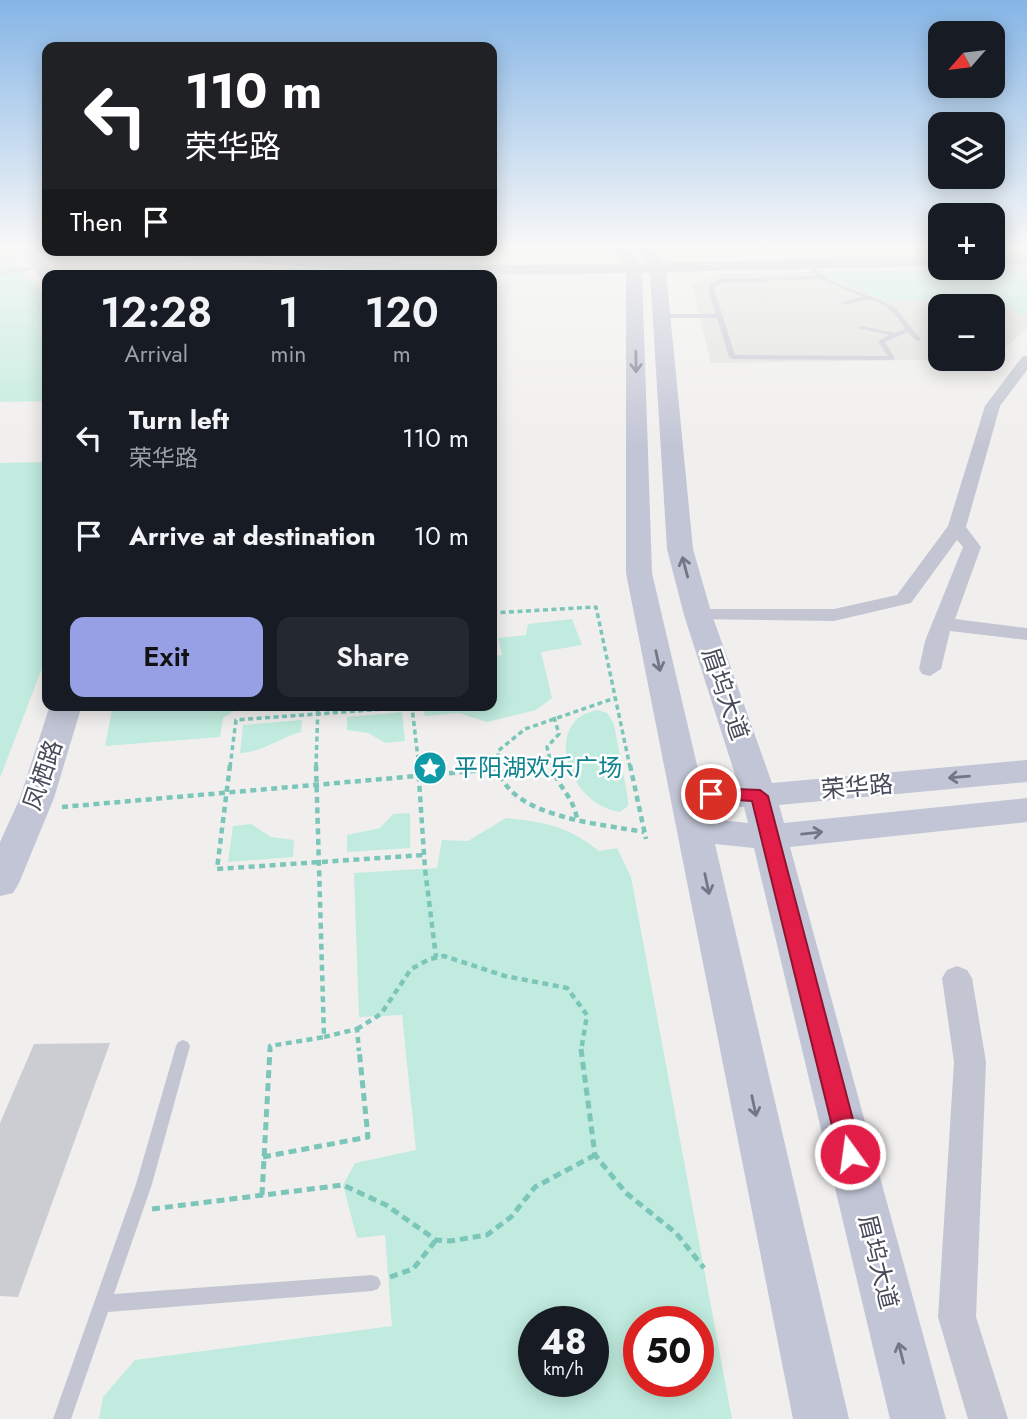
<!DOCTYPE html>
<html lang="en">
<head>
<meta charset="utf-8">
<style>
	body { margin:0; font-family:Jost,"Noto Sans SC",sans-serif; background:#242831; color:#f1f3f6; height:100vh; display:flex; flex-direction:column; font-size:26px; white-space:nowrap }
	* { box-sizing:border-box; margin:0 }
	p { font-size:23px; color:#9ea1a6 }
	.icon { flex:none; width:38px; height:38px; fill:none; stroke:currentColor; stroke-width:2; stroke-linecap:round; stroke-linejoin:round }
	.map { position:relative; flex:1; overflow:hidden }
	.panel { position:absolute; left:42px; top:270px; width:455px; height:441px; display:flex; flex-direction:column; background:#171b24; border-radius:14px; box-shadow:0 4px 18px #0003 }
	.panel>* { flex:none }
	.top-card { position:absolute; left:42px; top:42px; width:455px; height:214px; border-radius:14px; box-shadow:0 4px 18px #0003; background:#202124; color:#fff; overflow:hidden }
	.needle { width:46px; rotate:242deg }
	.buttons { position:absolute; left:928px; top:21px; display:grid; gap:14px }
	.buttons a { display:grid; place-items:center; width:77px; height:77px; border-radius:14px; background:#171b24; box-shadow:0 4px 18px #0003; font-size:35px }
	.speed { position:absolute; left:518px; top:1306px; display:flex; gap:14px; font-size:35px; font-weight:700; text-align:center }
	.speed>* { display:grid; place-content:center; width:91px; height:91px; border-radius:50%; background:#171b24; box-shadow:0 4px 18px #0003; line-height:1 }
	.speed small { font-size:18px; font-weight:400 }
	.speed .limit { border:10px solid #d22; background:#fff; color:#111 }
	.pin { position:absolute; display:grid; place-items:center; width:60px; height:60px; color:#fff; margin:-30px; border:4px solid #fff; border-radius:50%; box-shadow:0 2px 7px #0007 }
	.me { position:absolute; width:77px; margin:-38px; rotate:346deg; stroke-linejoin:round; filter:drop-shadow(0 0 5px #0008) }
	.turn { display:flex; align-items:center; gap:24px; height:147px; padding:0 28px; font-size:32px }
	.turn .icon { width:91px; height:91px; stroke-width:2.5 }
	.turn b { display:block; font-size:49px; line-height:60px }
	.then { display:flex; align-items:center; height:66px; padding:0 28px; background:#0003; gap:14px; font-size:26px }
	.eta { display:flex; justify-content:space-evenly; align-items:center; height:119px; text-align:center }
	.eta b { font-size:42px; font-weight:600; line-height:49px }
	.button { display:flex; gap:14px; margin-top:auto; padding:14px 28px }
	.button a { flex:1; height:80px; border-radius:14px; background:#97a0e5; color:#111; font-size:28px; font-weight:600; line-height:80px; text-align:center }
	.button a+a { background:#242831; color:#f1f3f6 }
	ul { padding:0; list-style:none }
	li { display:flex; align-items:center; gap:21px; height:98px; padding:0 28px }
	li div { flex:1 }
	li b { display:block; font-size:26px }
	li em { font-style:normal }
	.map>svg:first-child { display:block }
	.education { fill:#e1e0df; fill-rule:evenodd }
	.green { fill:#c0ebde; fill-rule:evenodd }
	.building { fill:#ccccd3 }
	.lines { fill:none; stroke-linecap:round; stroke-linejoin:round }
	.path-far2 { stroke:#7bc6b9; stroke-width:3.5; stroke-dasharray:5 3.5; stroke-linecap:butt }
	.path-far1 { stroke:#7bc6b9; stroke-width:4.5; stroke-dasharray:6 4.5; stroke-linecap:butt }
	.path { stroke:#7bc6b9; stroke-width:5; stroke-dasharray:8 5; stroke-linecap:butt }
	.lane { fill:#c3c6d2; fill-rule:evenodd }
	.street { fill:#c3c6d2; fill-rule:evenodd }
	.secondary { fill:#c2c5d5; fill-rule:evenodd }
	.oneway { stroke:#737685 }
	.route { fill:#e11d48; stroke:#92132f; stroke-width:2 }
	.labels { text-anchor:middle; stroke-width:5; stroke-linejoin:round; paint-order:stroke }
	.street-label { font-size:24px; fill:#484b5a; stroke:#fff }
	.culture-label { font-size:24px; fill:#0d838f; stroke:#fff; text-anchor:start }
</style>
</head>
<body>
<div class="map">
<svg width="1027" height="1419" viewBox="0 0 1027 1419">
	<rect width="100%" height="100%" fill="#f0efee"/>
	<path class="education" d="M1027,264v64l-34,31 -282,4 -19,-78 26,-11 274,-6v-3zM940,306h52v53h-52z"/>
	<g class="green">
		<polygon points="0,250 43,293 47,301 47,401 0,402"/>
		<polygon points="1027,270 1027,314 1018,314 1001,300 885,301 821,273"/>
		<polygon points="47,462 47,655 0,778 0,463"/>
		<polygon points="572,619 582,645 541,652 552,698 536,710 487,722 459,713 425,716 422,705 492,705 492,656 502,655 498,638 526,635 528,624"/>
		<polygon points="113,705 290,705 290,707 234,711 223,718 220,737 105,746"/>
		<path d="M598,710l9,3 7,11 14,75v7l-8,6c-53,-7 -79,-93 -22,-102z"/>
		<polygon points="402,712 405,741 386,743 368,733 347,730 347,717"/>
		<path d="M302,720l-1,12c-22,6 -40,21 -61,21l3,-28z"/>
		<polygon points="410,813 410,848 347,852 347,835 380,828 393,814"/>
		<path d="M506,818c39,4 62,8 93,33l18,-3 14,29 101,542h-633l4,-22 32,-37 257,-34 -7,-91 -28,3 -14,-53 12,-22 61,-13 -14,-135 -43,2 -5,-144 83,-5 5,-28 26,1zM593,1321v60h-59v-60zM698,1321v60h-59v-60z"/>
		<polygon points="251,824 271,837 294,840 293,857 228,862 233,826"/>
	</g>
	<polygon class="building" points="110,1043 18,1297 0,1296 0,1123 34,1044"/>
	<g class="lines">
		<g class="path-far2">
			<polyline points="492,613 596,607 630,767"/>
			<polyline points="230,767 236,720 412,707 419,767"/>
			<polyline points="316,767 318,705"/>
			<polyline points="498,767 498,751 525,729 615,698"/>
			<polyline points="552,767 547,747 559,734 554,717"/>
		</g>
		<g class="path-far1">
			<polyline points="230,765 217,869 424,855"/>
			<polyline points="418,765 425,869 436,957"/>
			<path d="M498,765c6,52 104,59 146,67"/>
			<path d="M552,765c6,24 19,27 25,53"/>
			<polyline points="630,765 646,839"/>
			<polyline points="62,807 497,769"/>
			<polyline points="357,1029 381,1014 411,969 430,959 444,956 505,976 567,988 587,1015 581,1051"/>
			<polyline points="324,1037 357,1029 359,1051"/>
			<polyline points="270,1051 270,1046 324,1037 316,765"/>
		</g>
		<g class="path">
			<polyline points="581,1049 595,1155 626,1193 676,1233 704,1268"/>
			<polyline points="263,1157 368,1137 359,1049"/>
			<polyline points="262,1195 270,1049"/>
			<polyline points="152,1209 343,1185 386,1205 436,1240 450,1241 487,1235 511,1217 535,1187 595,1155"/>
			<polyline points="390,1277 413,1269 436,1240"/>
		</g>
		<g class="lane">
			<path d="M808,263l19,15 11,6 44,17 14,7 25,32 -5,1 -8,-9 -23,10 10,16 -3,2 -160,-1 -3,-2 -12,-39h-56l-3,-2 3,-2h55l-8,-24 3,-6 10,-5 96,-3 -11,-10zM820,279l43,18 -21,5v2c8,0 15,-3 23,-4 17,-2 32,15 40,29l-10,4 -34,-7 -3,2 31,7 -11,6 10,15 -153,-1 -12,-38 1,-1 -2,-2 -8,-24 1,-4 7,-3z"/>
			<polygon points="41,266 43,269 0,275 0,271"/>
			<polygon points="183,1040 188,1042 190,1046 152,1184 114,1294 372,1275 378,1277 381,1283 378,1289 372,1291 108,1312 71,1419 53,1419 136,1184 176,1046 178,1042"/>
		</g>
		<g class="street">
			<polygon points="1027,356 1027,370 1000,406 966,527 981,547 955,619 1027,628 1027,640 950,631 941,669 930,676 922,674 919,669 925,641 963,547 957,540 911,603 834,621 691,619 688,615 691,611 698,609 834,609 897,595 948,526 985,406 1022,357"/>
			<polygon points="957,966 967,970 972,978 986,1062 976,1317 1008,1419 968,1419 938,1317 954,1062 942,978 947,970"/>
		</g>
		<g class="secondary">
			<polygon points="16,248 32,248 55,275 47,275 47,280 41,278"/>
			<path d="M615,248h15l8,15h8l-7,-15h15l8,15 278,-7v10l-274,6 27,277 19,66 60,168 255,-23v22l-248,23 5,18 243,-25v24l-237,25 156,572h-56l-136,-571 -39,-4 134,575h-56l-167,-846v-300c-156,4 -311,-3 -466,-18l-8,-5c53,0 103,7 155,9 105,6 210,7 315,5zM642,273h8l17,276 17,66 54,169 -37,-2 -49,-209zM706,805l38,2 4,16 -38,-4z"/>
			<polygon points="1027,254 1027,264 992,265 992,255"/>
			<polygon points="50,705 82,705 54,798 19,883 13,893 0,896 0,842 20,798"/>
		</g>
	</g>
	<defs><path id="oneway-shaft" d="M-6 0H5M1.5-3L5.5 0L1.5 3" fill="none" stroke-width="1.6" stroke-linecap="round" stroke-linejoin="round" transform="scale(1.75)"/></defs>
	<g class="oneway">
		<use href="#oneway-shaft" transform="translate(636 362) rotate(89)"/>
		<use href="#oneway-shaft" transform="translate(685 567) rotate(-105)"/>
		<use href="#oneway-shaft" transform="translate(658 661) rotate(78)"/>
		<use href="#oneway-shaft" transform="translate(959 777) rotate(175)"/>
		<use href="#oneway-shaft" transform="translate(812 833) rotate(-6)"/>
		<use href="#oneway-shaft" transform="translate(707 884) rotate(78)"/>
		<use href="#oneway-shaft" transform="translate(754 1106) rotate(78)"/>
		<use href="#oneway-shaft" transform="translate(901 1353) rotate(-104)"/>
	</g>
	<linearGradient id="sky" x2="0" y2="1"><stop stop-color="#85b5e6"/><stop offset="0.55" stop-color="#f8f8f7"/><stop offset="1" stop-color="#f8f8f7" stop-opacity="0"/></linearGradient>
	<rect width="1027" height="447" fill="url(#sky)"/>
	<polygon class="route" points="711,788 760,790 768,796 862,1154 859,1162 850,1165 842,1162 839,1154 752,801 705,798 702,794"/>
	<defs>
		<symbol id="sight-disc" viewBox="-11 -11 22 22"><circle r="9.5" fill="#0f9aa8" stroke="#fff"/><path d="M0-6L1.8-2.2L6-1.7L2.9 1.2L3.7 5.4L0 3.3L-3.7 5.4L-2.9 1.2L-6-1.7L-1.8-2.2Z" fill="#fff"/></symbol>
	</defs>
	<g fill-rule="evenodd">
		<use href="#sight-disc" x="411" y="749" width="38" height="38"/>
	</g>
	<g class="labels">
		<g class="street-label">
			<text transform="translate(725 694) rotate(71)" y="8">眉坞大道</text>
			<text transform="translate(43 775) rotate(-71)" y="8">凤栖路</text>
			<text transform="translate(857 787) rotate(-5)" y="8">荣华路</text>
			<text transform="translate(878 1262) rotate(76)" y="8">眉坞大道</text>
		</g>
		<g class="culture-label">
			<text x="454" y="776">平阳湖欢乐广场</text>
		</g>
	</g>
</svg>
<div class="buttons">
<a><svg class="needle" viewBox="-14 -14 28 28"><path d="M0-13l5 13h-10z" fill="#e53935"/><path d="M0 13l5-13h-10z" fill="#9ea1a6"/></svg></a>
<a><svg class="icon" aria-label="layers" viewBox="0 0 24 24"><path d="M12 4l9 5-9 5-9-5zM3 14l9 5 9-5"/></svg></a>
<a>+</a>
<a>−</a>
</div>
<div class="speed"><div>48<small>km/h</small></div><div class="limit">50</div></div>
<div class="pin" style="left:711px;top:794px;background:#d93025"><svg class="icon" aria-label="arrive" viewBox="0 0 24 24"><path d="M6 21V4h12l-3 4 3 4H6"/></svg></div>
<svg class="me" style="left:850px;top:1154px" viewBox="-20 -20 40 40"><circle r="17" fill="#e11d48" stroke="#fff" stroke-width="3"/><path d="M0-11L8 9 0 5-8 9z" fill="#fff"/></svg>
<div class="top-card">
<div class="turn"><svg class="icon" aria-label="left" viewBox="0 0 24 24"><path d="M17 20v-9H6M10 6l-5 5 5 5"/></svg><div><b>110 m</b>荣华路</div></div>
<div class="then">Then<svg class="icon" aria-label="arrive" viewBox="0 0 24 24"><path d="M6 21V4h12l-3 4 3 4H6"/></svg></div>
</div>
<section class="panel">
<div class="eta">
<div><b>12:28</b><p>Arrival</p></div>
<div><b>1</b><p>min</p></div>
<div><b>120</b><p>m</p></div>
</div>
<ul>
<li><svg class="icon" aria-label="left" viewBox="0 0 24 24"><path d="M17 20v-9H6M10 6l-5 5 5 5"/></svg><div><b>Turn left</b><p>荣华路</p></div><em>110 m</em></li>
<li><svg class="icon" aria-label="arrive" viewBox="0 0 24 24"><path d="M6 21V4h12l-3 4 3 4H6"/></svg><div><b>Arrive at destination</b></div><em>10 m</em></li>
</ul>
<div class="button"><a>Exit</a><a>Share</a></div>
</section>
</div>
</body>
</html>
